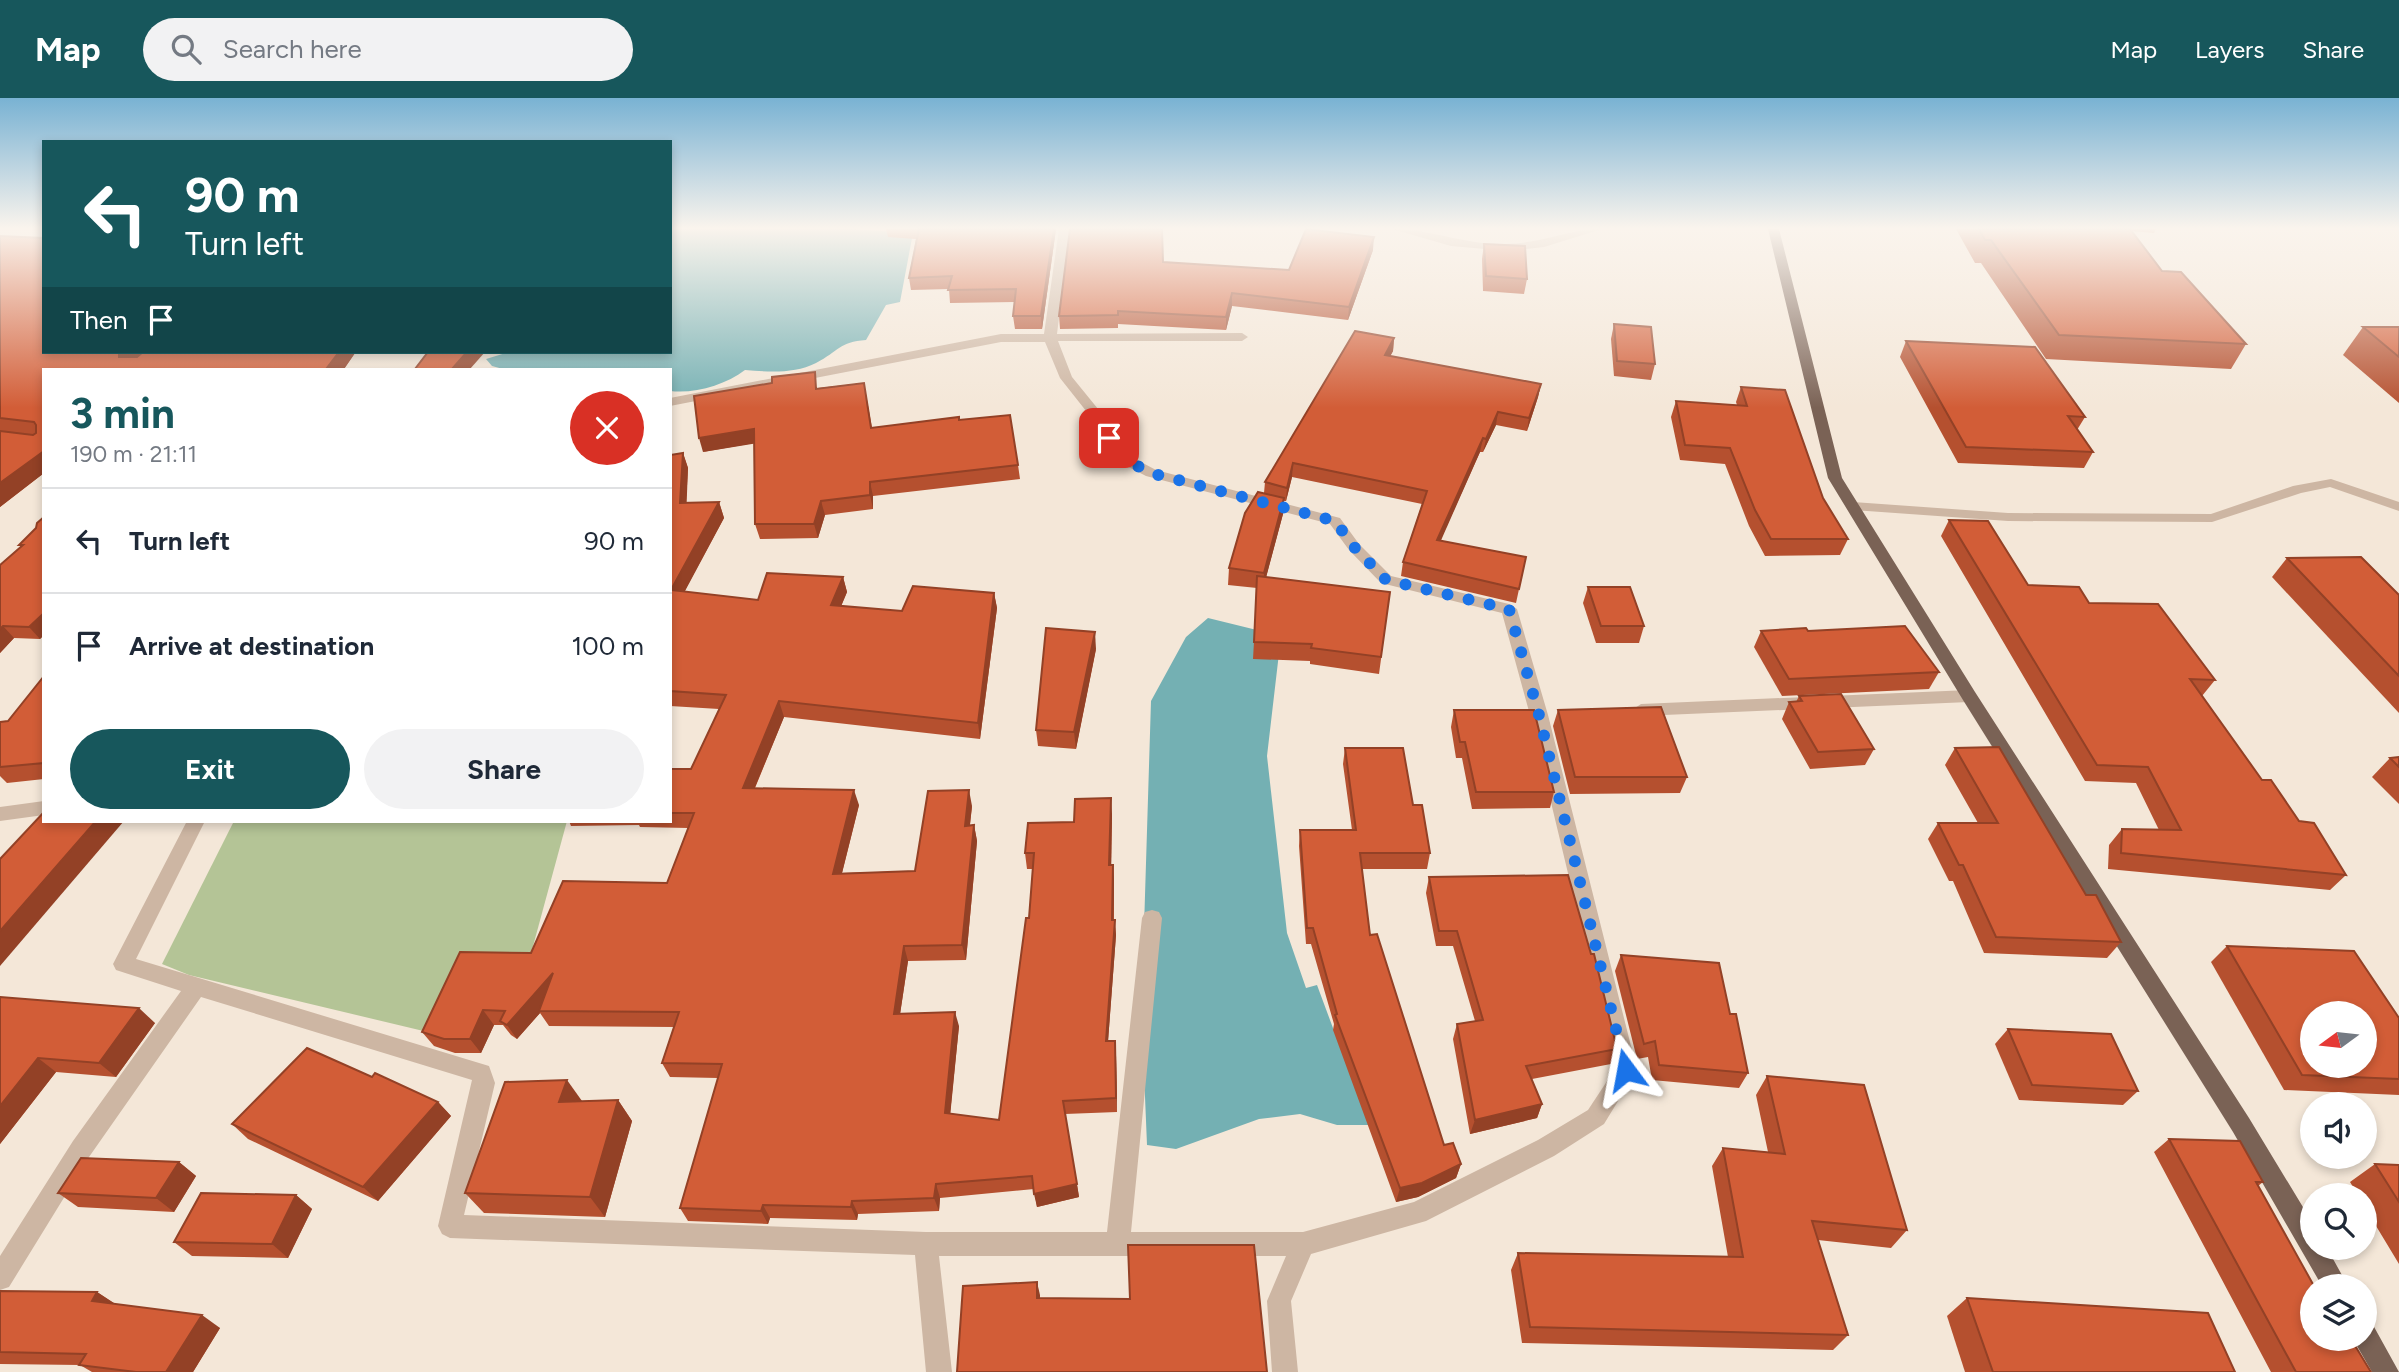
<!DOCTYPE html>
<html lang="en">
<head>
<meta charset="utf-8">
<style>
	body { margin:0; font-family:Figtree,sans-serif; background:#f2f2f3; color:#1f2937; height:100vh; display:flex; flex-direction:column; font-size:26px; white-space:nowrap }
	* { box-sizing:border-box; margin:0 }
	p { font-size:23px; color:#747a83 }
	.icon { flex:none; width:38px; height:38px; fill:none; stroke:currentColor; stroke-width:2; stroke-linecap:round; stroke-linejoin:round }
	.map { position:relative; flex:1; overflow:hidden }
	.side { position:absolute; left:42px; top:270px; width:630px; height:455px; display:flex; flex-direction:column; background:#fff; border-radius:0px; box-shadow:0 4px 10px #0003 }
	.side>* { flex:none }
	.guide { position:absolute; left:42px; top:42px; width:630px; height:214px; border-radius:0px; box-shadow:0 4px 10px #0003; background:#17575c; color:#fff; overflow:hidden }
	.needle { width:46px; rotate:255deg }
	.controls { position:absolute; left:2300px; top:903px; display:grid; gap:14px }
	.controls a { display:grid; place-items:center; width:77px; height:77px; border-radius:50%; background:#fff; box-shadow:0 4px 10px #0003; font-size:35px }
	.pin { position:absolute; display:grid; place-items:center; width:60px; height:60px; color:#fff; margin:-30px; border-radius:14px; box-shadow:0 4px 10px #0006 }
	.me { position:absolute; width:77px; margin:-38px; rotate:347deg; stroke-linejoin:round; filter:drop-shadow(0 0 5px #0008) }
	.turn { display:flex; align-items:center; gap:24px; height:147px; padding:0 28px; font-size:32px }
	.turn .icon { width:91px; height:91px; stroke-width:2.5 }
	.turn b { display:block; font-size:49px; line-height:60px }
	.then { display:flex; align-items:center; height:66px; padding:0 28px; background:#0003; gap:14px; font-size:26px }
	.round { display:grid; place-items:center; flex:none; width:74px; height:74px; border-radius:37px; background:#f2f2f3 }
	.headline { display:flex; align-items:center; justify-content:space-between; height:119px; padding:0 28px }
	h1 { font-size:42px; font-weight:700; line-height:52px; color:#17575c }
	.button { display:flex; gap:14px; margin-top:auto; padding:14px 28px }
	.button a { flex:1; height:80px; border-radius:42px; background:#17575c; color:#fff; font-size:28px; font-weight:700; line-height:80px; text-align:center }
	.button a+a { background:#f2f2f3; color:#1f2937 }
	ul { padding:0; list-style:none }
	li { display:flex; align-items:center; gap:21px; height:105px; padding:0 28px; border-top:2px solid #e0e1e3 }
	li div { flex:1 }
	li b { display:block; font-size:26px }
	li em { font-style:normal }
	header { display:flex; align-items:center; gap:42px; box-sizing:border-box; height:98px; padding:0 35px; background:#17575c; color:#fff }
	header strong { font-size:33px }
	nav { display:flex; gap:38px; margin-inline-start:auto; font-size:24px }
	.search { width:490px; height:63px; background:#f2f2f3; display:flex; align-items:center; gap:18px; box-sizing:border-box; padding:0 24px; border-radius:38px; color:#747a83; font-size:26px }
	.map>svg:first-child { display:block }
	.green { fill:#b4c496 }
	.water { fill:#74b0b3 }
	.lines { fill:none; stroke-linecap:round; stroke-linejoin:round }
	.street { fill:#cdb6a3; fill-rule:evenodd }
	.primary { fill:#7a6255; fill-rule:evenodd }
	.wall { fill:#b5502f }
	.shaded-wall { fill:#934126 }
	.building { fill:#d25d37; stroke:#934126; stroke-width:2; fill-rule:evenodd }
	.route { stroke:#1a73e8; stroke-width:12; stroke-dasharray:0 21.6 }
</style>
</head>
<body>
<header>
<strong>Map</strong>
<div class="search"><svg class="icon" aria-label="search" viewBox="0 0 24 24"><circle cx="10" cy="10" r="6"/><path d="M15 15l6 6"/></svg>Search here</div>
<nav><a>Map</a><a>Layers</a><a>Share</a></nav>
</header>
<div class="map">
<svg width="2399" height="1274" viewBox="0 0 2399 1274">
	<rect width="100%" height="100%" fill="#f4e7d8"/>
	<polygon class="green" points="234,723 567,723 526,874 436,936 189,877 162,866"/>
	<g class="water">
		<path d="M670,131h179l64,4 -13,69 -14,3 -20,35c-27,2 -27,11 -50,23 -22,11 -47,9 -71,7 -20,15 -50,24 -75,21v-22h-167l-11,-3 -6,-7 23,-7h161z"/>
		<polygon points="1208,520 1281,538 1267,658 1287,835 1306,890 1317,887 1369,1027 1337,1027 1300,1016 1259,1021 1176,1051 1147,1047 1143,950 1144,830 1151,603 1186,539"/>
	</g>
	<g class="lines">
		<g class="street">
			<polygon points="1059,131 1070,131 1057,236 1242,235 1248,239 1242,243 1058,243 1072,279 1107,322 1124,355 1156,372 1340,420 1359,446 1391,478 1509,506 1517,511 1548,617 1637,972 1604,1026 1554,1058 1426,1123 1311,1156 1291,1203 1298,1274 1272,1274 1267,1203 1286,1158 939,1158 952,1274 926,1274 915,1157 450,1140 442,1136 438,1128 472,982 201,899 89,1059 9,1189 0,1192 0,1158 73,1043 181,893 116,872 113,866 187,723 205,723 136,861 489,968 495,985 464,1117 926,1134 1107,1134 1142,820 1145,814 1152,812 1159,814 1162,820 1131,1134 1303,1134 1414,1104 1538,1042 1588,1012 1615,971 1530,617 1502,515 1381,485 1349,452 1330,426 1146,378 1113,361 1094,323 1060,280 1045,244 1001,244 670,308 670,300 1001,236 1044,236"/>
			<path d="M1392,131c38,0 74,16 113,15 34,0 64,-15 97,-15l-58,18 -37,4 -56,-5z"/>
			<polygon points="2331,381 2399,404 2399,413 2330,389 2301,395 2212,424 2008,423 1853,412 1846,408 1853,404 2008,415 2211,416 2293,388"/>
			<polygon points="1969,592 1977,598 1969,604 1641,618 1632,612 1641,606"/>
			<polygon points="44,703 44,717 0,723 0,709"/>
		</g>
		<g class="primary">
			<polygon points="1768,131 1779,131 1842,380 1975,594 2249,1020 2312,1124 2312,1150 2327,1150 2348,1188 2322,1188 2233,1034 1963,602 1828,380"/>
			<polygon points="2364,1223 2373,1227 2399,1274 2372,1274 2353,1241 2364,1241"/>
		</g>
	</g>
	<g class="wall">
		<polygon points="886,131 1056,131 1042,231 1015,231 1013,218 1015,204 950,205 949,191 911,192 909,180 916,141 888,139"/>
		<polygon points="1956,131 2156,131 2154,135 2131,133 2162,173 2246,246 2231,271 2046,261 1981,165 1975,165"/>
		<polygon points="0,138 44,254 485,254 355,255 344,271 44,271 44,375 0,409"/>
		<polygon points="1484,146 1527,181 1524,196 1483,193 1482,161"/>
		<polygon points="1373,152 1348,222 1232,208 1226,232 1118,226 1118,230 1060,231 1059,218 1163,164 1289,172"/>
		<polygon points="1614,226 1655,266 1651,282 1614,278 1611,241"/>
		<polygon points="2363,229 2399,229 2399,305 2343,257"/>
		<polygon points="1394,240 1393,253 1390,258 1541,286 1538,299 1527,333 1496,327 1483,354 1480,354 1440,443 1526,459 1516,505 1401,478 1403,464 1422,406 1292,379 1286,403 1283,403 1283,416 1266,479 1390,494 1379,576 1310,566 1310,563 1253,561 1257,490 1228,487 1229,470 1264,395 1265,384"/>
		<polygon points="1906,243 2085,319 2077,332 2093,354 2084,370 1958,365 1900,259"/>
		<polygon points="864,285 872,330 959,322 1018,367 1020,381 873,398 873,411 825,417 818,440 760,441 755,426 754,345 703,354 818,290"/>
		<polygon points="1741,289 1823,400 1848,441 1840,457 1765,458 1749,428 1725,366 1680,362 1671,319 1676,303 1737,307 1736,304"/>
		<polygon points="683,355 688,370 686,405 719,404 724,420 684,494 758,502 843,479 847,494 841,508 902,513 994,495 997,510 980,641 784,619 755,690 859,707 842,775 915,773 972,708 970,727 974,727 977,743 966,862 908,863 900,916 959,928 950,1016 999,1022 1029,820 1033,771 1027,771 1025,755 1074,724 1112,716 1111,767 1113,767 1114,782 1114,822 1116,837 1108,943 1116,957 1117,1014 1065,1016 1079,1099 1037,1109 1034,1091 940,1100 939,1113 858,1116 857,1122 770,1120 768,1126 688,1123 680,1110 718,980 670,979 662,965 674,929 549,928 540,915 517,941 511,937 503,927 494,927 481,955 455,955 434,948 422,934 531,855 667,785 688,730 640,729 639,727 571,728 569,723 670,723 670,671 691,671 719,611 670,608 670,357"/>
		<polygon points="44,419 44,537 40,541 14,540 0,555 0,467 21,449 19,447 36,430"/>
		<polygon points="1949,422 2028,487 2089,505 2215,582 2202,598 2262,682 2346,777 2330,792 2108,771 2109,747 2122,731 2159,732 2136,685 2085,683 1941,438"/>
		<polygon points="2287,460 2399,497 2399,615 2272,479"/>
		<polygon points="1588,489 1644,528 1639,545 1596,545 1583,505"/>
		<polygon points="1761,533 1808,533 1939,574 1929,591 1782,598 1754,549"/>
		<polygon points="1096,551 1076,651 1038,648 1036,632"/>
		<polygon points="44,578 44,681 7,685 0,678 0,624 8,623"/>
		<polygon points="1799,598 1874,651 1865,667 1810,671 1782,621 1789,604 1796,604"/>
		<polygon points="1454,612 1554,694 1550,710 1472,711 1462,660 1456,660 1451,629"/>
		<polygon points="1558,612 1687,679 1680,695 1570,696 1553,628"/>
		<polygon points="1345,650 1413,707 1430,755 1427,771 1362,771 1370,837 1444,1047 1461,1066 1456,1080 1418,1099 1396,1104 1333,932 1334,926 1311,846 1306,846 1299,748 1300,732 1352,732 1343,666"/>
		<polygon points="1955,650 2086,797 2121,844 2107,860 1984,855 1953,783 1949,783 1928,741 1938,725 1978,725 1945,667"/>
		<polygon points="2399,659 2399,706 2372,679 2390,660"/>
		<polygon points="1429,779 1617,951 1611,966 1532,981 1542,1006 1537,1020 1470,1036 1453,941 1457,926 1475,923 1453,848 1436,848 1426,795"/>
		<polygon points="2227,848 2399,920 2399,997 2284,992 2211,864"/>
		<polygon points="1621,857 1730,916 1748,975 1739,990 1652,982 1648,959 1637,961 1615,873"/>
		<polygon points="0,899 155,925 116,979 56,974 0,1046"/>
		<polygon points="2008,931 2138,993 2123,1007 2019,1002 1995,946"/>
		<polygon points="1767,978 1907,1132 1891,1150 1818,1142 1848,1237 1833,1252 1522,1245 1511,1172 1518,1155 1728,1159 1712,1068 1723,1050 1768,1054 1756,997"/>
		<polygon points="372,979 438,1004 451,1018 378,1103 248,1041 232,1026"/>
		<polygon points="618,1002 632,1023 605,1119 484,1115 465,1095 582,1003"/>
		<polygon points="2169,1041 2263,1084 2258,1088 2312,1241 2371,1274 2271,1274 2154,1054"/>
		<polygon points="179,1064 196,1078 174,1114 78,1109 58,1095"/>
		<polygon points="2375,1066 2399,1067 2399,1166 2364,1108 2364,1097 2358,1097 2350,1084"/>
		<polygon points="296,1097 312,1111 288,1160 192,1158 174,1144"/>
		<polygon points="0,1193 97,1194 115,1206 220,1230 193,1274 92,1274 80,1267 0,1266"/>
		<polygon points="1967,1200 2235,1274 1965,1274 1947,1218"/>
	</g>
	<g class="shaded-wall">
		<polygon points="1054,131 1056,131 1042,231 1041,218"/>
		<polygon points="1374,139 1373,152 1348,222 1349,209"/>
		<polygon points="1232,195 1232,208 1226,232 1226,219"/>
		<polygon points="1394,240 1393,253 1384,270 1385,257"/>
		<polygon points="121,254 148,254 128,269 119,259 119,255"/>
		<polygon points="339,254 355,254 355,255 344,271 326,271"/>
		<polygon points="467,254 485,254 470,271 452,271"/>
		<polygon points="1541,286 1538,299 1527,333 1529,320"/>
		<polygon points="1498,314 1496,327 1483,354 1486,341"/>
		<polygon points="754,331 758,345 703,354 699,340"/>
		<polygon points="1483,340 1480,354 1435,456 1437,442"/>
		<polygon points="44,353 44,375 0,409 0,385"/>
		<polygon points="683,355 688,370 686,420 680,405"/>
		<polygon points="1293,365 1292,379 1286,403 1287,390"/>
		<polygon points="870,384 873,398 873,411 870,397"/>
		<polygon points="1284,400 1283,416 1263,491 1264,475"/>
		<polygon points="821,403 825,417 818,440 814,426"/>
		<polygon points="719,404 724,420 677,508 671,492"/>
		<polygon points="843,479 847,494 835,523 831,507"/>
		<polygon points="994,495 997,510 980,641 978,625"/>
		<polygon points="44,515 44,537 40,541 29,529"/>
		<polygon points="3,528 14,540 0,555 0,531"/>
		<polygon points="1095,534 1096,551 1076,651 1074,634"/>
		<polygon points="779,603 784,619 748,706 743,690"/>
		<polygon points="854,692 859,707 838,791 833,776"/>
		<polygon points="969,692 972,708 968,743 965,728"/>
		<polygon points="1111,700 1112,716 1111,782 1109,767"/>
		<polygon points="96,723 124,723 0,868 0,833"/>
		<polygon points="974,727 977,743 966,862 962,847"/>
		<polygon points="1113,767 1114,782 1113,837 1112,822"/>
		<polygon points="1115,822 1116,837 1107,957 1106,943"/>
		<polygon points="904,848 908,863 898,930 894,916"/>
		<polygon points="553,875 539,913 540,915 517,941 507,927"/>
		<polygon points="139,910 155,925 116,979 99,965"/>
		<polygon points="483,912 494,927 481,955 470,941"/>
		<polygon points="955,914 959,928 949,1029 945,1015"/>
		<polygon points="1115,943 1116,957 1117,1014 1116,1000"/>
		<polygon points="38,960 56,974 0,1046 0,1008"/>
		<polygon points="567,982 582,1003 559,1004"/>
		<polygon points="618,1002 632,1023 605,1119 590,1099"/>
		<polygon points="438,1004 451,1018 378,1103 363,1089"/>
		<polygon points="1542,1006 1537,1020 1470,1036 1475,1022"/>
		<polygon points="179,1064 196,1078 174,1114 156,1100"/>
		<polygon points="1461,1066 1456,1080 1418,1099 1396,1104 1400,1090"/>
		<polygon points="936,1086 940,1100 939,1113 934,1100"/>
		<polygon points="1077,1086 1079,1099 1037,1109 1034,1096"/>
		<polygon points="296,1097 312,1111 288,1160 272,1146"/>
		<polygon points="852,1103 858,1116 857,1122 851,1109"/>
		<polygon points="763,1107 770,1120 768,1126 761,1113"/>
		<polygon points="1037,1184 1040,1197 1040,1213 1037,1200"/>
		<polygon points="97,1194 117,1207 92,1203"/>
		<polygon points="202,1217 220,1230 193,1274 166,1274"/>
	</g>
	<g class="building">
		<polygon points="919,131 1054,131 1041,218 1013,218 1016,191 948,192 952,178 909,180"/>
		<polygon points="1070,131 1162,131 1163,164 1289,172 1306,131 1374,139 1349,209 1232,195 1226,219 1118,213 1118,217 1066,218 1059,218"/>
		<polygon points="1979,131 2130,131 2162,173 2181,174 2246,246 2059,237 1991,142 1985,142"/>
		<polygon points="0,138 44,140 44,254 121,254 119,255 119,259 137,259 143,254 339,254 326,271 44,271 44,353 0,385 0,333 33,337 36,335 36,327 34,324 0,320"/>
		<polygon points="1484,146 1525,148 1527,181 1486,178"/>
		<polygon points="1614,226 1651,229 1655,266 1617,263"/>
		<polygon points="2363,229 2399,229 2399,259"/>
		<polygon points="1355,233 1394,240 1385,257 1541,286 1529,320 1498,314 1486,341 1483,340 1437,442 1526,459 1519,491 1403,464 1427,393 1293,365 1287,390 1265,384"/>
		<polygon points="1906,243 2035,249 2085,319 2068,318 2093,354 1966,349"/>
		<polygon points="428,254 467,254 452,271 415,271"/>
		<polygon points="815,274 816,291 864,285 871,330 959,319 959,322 1010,317 1018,367 870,384 870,397 821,403 814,426 755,426 754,331 699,340 694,298 772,285 772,279"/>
		<polygon points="1741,289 1785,292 1823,400 1848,441 1771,441 1755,412 1730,350 1685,347 1676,303 1747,308"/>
		<polygon points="683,355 680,405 719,404 671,492 758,502 767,475 843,479 831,507 902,513 913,488 994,495 978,625 779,603 743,690 854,692 833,776 915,773 928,693 969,692 965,728 974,727 962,847 904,848 894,916 955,914 945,1015 999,1022 1026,820 1029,820 1034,755 1025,755 1028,725 1074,724 1075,701 1111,700 1109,767 1113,767 1112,822 1115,822 1106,943 1115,943 1116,1000 1063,1003 1077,1086 1034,1096 1032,1078 936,1086 934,1100 852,1103 851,1109 763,1107 761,1113 680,1110 722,966 662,965 679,914 539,913 553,875 507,927 500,923 505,913 483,912 470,941 444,941 422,934 460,854 531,855 563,783 667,785 694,715 670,715 670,671 691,671 726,597 670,593 670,357"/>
		<polygon points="1258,394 1284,400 1264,475 1229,470 1245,415"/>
		<polygon points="44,419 44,515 29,529 3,528 0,531 0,467 23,447 19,447 36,430 37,425"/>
		<polygon points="1949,422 1988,423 2028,487 2079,489 2089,505 2158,506 2215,582 2190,581 2262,682 2271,682 2299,723 2314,725 2346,777 2121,755 2122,731 2181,732 2148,669 2097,667"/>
		<polygon points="2361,459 2399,497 2399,578 2287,460"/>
		<polygon points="1257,478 1390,494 1381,559 1311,550 1312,546 1254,544"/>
		<polygon points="1588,489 1630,489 1644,528 1601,528"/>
		<polygon points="1905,528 1939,574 1789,581 1761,533 1806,530 1808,533"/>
		<polygon points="1046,530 1095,534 1074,634 1036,632"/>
		<polygon points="44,578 44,665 0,669 0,624 8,623"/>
		<polygon points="1841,596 1874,651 1818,654 1789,604 1802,603 1799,598"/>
		<polygon points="1661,609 1687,679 1575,679 1558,612"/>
		<polygon points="1454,612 1534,612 1554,694 1476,694 1465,644 1460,644"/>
		<polygon points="1999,649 2086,797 2096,797 2121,844 1996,839 1963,767 1959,767 1938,725 1998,725 1955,650"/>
		<polygon points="1345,650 1403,650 1413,707 1422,707 1430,755 1360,755 1370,837 1377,836 1444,1047 1453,1045 1461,1066 1422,1085 1400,1090 1335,917 1337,916 1313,830 1307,830 1300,732 1356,732"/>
		<polygon points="2399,659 2399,669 2390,660"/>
		<polygon points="44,714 44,723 96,723 0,833 0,761"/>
		<polygon points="1568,777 1591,856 1594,856 1617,951 1526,968 1542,1006 1475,1022 1457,926 1483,922 1457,833 1439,833 1429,779"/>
		<path d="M2227,848l127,5 45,67v61l-97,-4zM2312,915h52v53h-52z"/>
		<polygon points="1621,857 1719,865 1730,916 1736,916 1748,975 1659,967 1655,943 1644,946"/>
		<polygon points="0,899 139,910 99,965 38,960 0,1008"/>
		<polygon points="2008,931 2111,936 2138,993 2032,987"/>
		<polygon points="307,950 372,979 375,975 438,1004 363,1089 232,1026"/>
		<polygon points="1767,978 1864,987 1907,1132 1812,1123 1848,1237 1530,1229 1518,1155 1743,1159 1723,1050 1785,1056"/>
		<polygon points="567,982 559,1004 618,1002 590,1099 465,1095 505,984"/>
		<polygon points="2169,1041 2240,1043 2263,1084 2256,1084 2314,1188 2312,1188 2312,1241 2351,1241 2371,1274 2296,1274"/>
		<polygon points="81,1060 179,1064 156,1100 58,1095"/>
		<polygon points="2375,1066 2399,1067 2399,1104"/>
		<polygon points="201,1095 296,1097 272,1146 174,1144"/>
		<polygon points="1128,1147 1254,1147 1267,1274 957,1274 963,1188 1037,1184 1037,1200 1130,1201"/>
		<polygon points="0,1193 97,1194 92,1203 202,1217 166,1274 136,1274 79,1267 86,1256 0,1254"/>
		<polygon points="1967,1200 2208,1215 2235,1274 1993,1274"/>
	</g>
	<linearGradient id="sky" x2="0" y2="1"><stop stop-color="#79b2d3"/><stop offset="0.42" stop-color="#faf4ed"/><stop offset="1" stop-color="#faf4ed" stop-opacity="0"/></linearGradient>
	<rect width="2399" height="310" fill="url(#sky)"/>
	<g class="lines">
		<polyline class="route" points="1109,340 1118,358 1151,375 1335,423 1354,449 1386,482 1509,511 1539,617 1626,972"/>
	</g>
</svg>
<div class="controls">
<a><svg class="needle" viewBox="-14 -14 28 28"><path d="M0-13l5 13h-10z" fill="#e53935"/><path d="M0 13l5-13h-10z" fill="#747a83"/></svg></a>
<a><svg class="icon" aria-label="sound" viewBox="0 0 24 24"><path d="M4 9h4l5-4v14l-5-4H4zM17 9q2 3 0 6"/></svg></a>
<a><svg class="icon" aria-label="search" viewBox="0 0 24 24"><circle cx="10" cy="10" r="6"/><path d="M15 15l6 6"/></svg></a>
<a><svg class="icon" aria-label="layers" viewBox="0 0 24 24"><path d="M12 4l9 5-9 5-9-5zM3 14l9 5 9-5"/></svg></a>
</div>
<div class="pin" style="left:1109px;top:340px;background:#d93025"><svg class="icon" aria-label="arrive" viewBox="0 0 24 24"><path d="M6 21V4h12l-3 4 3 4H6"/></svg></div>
<svg class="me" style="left:1626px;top:972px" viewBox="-20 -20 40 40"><path d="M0-17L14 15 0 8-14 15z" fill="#1a73e8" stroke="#fff" stroke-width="4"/></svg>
<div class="guide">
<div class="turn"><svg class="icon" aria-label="left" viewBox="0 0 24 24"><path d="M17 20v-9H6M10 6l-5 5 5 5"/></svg><div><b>90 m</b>Turn left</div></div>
<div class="then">Then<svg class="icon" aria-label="arrive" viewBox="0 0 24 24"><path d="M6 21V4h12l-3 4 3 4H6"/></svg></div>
</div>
<section class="side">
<div class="headline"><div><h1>3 min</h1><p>190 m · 21:11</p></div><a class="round" style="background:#d93025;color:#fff"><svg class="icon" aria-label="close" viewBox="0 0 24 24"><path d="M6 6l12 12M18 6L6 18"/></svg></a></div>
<ul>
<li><svg class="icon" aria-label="left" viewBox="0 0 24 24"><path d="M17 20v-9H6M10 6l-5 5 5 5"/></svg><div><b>Turn left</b></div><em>90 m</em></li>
<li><svg class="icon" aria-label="arrive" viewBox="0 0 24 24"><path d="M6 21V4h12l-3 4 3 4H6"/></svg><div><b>Arrive at destination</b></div><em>100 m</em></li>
</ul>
<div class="button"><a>Exit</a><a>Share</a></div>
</section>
</div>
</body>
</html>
